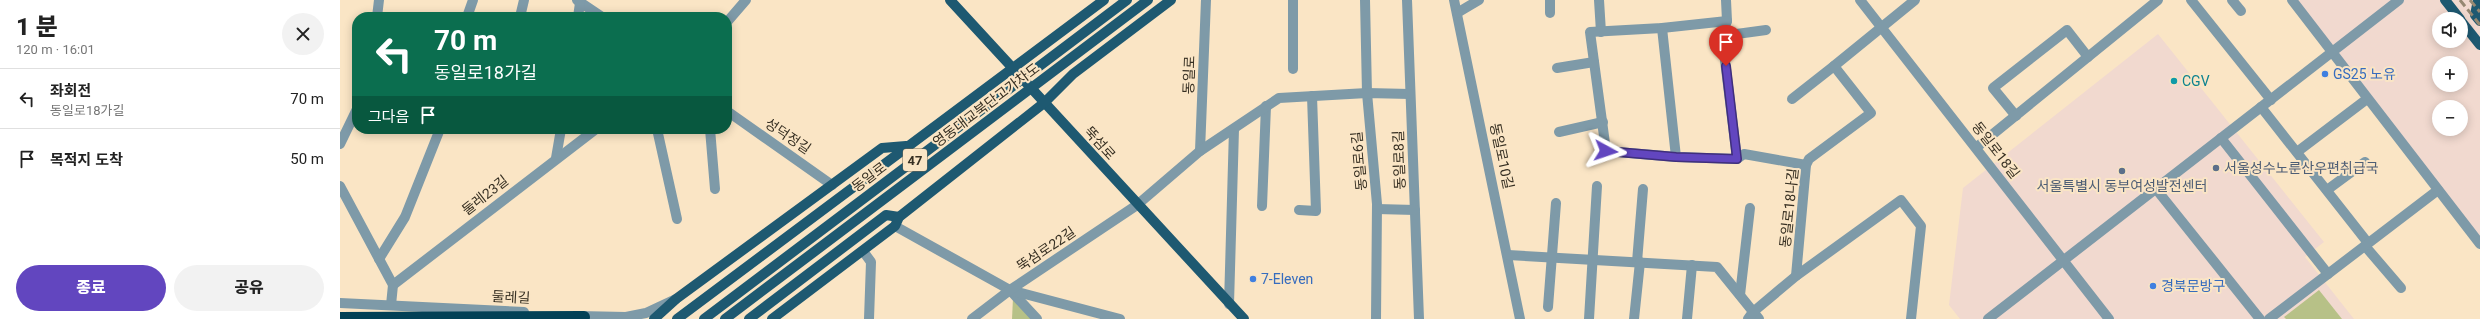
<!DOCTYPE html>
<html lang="ko">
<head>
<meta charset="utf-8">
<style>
	body { margin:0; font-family:Roboto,"Noto Sans KR",sans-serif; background:#f2f2f2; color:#222; height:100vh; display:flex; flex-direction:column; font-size:15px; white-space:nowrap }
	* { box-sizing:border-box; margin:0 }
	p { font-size:13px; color:#767676 }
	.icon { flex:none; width:22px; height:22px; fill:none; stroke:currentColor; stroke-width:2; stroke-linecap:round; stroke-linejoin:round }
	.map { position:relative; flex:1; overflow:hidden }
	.details { display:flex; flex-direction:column; background:#fff; width:340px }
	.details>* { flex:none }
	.hud { position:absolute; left:12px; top:12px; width:380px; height:122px; border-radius:16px; box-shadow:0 2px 10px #0003; background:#0b6e4f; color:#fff; overflow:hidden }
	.fabs { position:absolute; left:2092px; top:12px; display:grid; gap:8px }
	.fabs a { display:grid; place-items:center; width:36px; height:36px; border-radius:50%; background:#fff; box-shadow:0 2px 10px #0003; font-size:20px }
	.pin { position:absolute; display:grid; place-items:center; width:34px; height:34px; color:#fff; margin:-41px -17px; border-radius:50% 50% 50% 0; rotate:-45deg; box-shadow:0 0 4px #0007 }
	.pin .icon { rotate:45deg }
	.me { position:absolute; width:44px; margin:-22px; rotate:95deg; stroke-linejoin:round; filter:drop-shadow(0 0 3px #0008) }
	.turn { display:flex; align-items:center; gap:14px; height:84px; padding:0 16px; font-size:18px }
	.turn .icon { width:52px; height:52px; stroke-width:2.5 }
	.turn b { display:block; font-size:28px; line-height:34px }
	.then { display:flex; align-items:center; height:38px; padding:0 16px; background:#0003; gap:8px; font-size:15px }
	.round { display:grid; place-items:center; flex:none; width:42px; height:42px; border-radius:21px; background:#f2f2f2 }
	.head { display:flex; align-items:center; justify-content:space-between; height:68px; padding:0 16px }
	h1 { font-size:24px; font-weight:800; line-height:30px }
	.button { display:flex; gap:8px; margin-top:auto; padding:8px 16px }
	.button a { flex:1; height:46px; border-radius:24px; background:#6246bf; color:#fff; font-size:16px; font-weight:800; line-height:46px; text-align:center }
	.button a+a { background:#f2f2f2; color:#222 }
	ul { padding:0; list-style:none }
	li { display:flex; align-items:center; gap:12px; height:60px; padding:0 16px; border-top:1px solid #e0e0e0 }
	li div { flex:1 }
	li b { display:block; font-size:15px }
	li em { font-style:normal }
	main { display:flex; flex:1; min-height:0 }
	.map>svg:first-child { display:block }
	.commercial { fill:#f1d9cf; fill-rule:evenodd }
	.green { fill:#b7c187 }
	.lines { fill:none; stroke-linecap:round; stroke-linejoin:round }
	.minor { stroke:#7e9aa8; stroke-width:10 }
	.major { stroke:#1e5971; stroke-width:10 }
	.highway { stroke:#034156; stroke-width:12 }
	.rail { stroke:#968872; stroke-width:3; stroke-dasharray:8 4; stroke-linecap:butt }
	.major-bridge { stroke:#1e5971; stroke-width:10 }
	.route-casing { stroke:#402e7c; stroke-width:10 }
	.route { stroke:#6246bf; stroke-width:7 }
	.shop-dot { fill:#3f7fe0; stroke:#fae5c5; stroke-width:1.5 }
	.culture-dot { fill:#0f9aa8; stroke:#fae5c5; stroke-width:1.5 }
	.service-dot { fill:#5c6f8a; stroke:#fae5c5; stroke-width:1.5 }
	.labels { text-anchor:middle; stroke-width:4; stroke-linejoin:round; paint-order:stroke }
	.shield { fill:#fae5c5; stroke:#716653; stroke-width:1 }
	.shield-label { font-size:13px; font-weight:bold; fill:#362f22 }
	.shop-label { font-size:14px; fill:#366cbe; stroke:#fae5c5; text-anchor:start }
	.street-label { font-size:14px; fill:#362f22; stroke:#fae5c5 }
	.culture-label { font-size:14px; fill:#0d838f; stroke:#fae5c5; text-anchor:start }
	.service-label { font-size:14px; fill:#4e5e75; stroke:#fae5c5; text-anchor:start }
</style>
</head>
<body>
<main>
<section class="details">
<div class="head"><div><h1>1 분</h1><p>120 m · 16:01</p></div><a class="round"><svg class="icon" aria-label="close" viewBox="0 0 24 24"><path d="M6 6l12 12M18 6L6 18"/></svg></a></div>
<ul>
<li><svg class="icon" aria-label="left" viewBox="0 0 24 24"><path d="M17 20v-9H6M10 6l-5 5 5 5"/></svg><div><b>좌회전</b><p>동일로18가길</p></div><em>70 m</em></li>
<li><svg class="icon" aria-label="arrive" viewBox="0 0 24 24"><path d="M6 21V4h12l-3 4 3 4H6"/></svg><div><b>목적지 도착</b></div><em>50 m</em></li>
</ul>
<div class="button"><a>종료</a><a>공유</a></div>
</section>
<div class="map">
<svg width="2140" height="319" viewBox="0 0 2140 319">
	<rect width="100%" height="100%" fill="#fae5c5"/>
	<g class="commercial">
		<path d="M1953,0h187v237zM2099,19h22v22h-22zM2099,63h22v22h-22zM2099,107h22v22h-22z"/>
		<polygon points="1818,34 1984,242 1965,257 2014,319 1620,319 1609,305 1623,188"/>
	</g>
	<g class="green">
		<polygon points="1979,290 2002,319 1946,319 1944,317"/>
		<polygon points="673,298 691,319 672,319"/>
	</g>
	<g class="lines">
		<g class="minor">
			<polyline points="237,0 262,17"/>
			<polyline points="953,0 953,69"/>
			<polyline points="1025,0 1027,93 1037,204 1036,319"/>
			<polyline points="1067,0 1079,319"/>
			<polyline points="1114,0 1180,319"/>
			<polyline points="1210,0 1210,13"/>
			<polyline points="1259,0 1261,32"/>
			<polyline points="1386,0 1387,21 1382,36 1397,159 1404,154 1466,165"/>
			<polyline points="1520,0 1769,319"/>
			<polyline points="1851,0 1931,100"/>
			<polyline points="1892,0 1901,11"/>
			<polyline points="1952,0 2140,244"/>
			<polyline points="1117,13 1139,0"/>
			<polyline points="37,17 39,0"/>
			<polyline points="127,17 133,0"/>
			<polyline points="180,17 184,0"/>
			<polyline points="238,17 240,3"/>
			<polyline points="1387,21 1322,28 1250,32 1266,151 1336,157 1397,159"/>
			<polyline points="387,22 406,0"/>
			<polyline points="1322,28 1336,157"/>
			<polyline points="1382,36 1426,30"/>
			<polyline points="1217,68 1254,62"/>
			<polyline points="1452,99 1494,66"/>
			<polyline points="1921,107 2028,243"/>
			<polyline points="387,111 492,185"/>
			<polyline points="1676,116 1653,88 1727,30 1748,57"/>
			<polyline points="317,129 337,219"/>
			<polyline points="370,129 375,189"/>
			<polyline points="1219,132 1263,122"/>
			<polyline points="1881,138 1988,274"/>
			<polyline points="0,144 17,109"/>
			<polyline points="1637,147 1818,0"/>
			<polyline points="860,151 866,0"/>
			<polyline points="1957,152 2027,99"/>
			<polyline points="216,158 221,129"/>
			<polyline points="0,186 53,285 51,305"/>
			<polyline points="1816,189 1920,319"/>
			<polyline points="1987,190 2025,162"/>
			<polyline points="922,206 926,106"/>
			<polyline points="1037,209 1075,210"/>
			<polyline points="959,210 976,211 972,96"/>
			<polyline points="555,226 670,290 697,319"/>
			<polyline points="2025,246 2061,288"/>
			<polyline points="523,251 531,262 529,319"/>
			<polyline points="1168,255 1377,267 1419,319"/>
			<polyline points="39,259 65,217 100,129"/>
			<polyline points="1297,262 1303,189"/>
			<polyline points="1456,276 1466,165 1469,159 1531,113 1494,66 1575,0"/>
			<polyline points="53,285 256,129"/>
			<polyline points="670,290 780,319"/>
			<polyline points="1400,295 1410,208"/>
			<polyline points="0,303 184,312"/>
			<polyline points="889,304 894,129"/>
			<polyline points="1208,307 1216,203"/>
			<polyline points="238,316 286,317 306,313 336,299"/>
			<polyline points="632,319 670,290 797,205 860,151 939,98 1027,93 1070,94"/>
			<polyline points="1249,319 1257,186"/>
			<polyline points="1294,319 1300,262"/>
			<polyline points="1347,319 1352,265"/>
			<polyline points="1408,319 1413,312 1456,276 1561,200 1581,226 1571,319"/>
			<polyline points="1648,319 2059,0"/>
			<polyline points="1929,319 2098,190"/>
		</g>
		<g class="major">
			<polyline points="610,0 904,319"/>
			<polyline points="2105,0 2120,19"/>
			<polyline points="2138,0 2135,15 2140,21"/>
			<polyline points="2121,21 2140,45"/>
			<polyline points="314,319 336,299 542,148 566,146"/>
			<polyline points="337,319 764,0"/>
			<polyline points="409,319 546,215 559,217"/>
			<polyline points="432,319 555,226 559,217 704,103 733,74 831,0"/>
		</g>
		<polyline class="highway" points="0,318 244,317"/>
		<g class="rail">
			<polyline points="2120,0 2140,25"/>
			<polyline points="2130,0 2140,12"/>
		</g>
		<g class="major-bridge">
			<polyline points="364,319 787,0"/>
			<polyline points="385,319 808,0"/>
		</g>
	</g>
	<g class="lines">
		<defs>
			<polyline id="route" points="1266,151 1336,157 1397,159 1386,66"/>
		</defs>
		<use href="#route" class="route-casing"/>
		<use href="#route" class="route"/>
	</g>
	<g class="shop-dot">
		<circle cx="1985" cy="74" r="4"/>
		<circle cx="913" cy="279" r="4"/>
		<circle cx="1813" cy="286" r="4"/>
	</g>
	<circle class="culture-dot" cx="1834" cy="81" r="4"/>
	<g class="service-dot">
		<circle cx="1876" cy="168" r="4"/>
		<circle cx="1782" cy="171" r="4"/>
	</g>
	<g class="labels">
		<rect class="shield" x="563" y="149" width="24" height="22" rx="3"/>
		<g class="shield-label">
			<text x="575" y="165">47</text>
		</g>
		<g class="shop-label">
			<text x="1993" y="79">GS25 노유</text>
			<text x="921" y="284">7-Eleven</text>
			<text x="1821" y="291">경북문방구</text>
		</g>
		<g class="street-label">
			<text transform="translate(849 75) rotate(-88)" y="5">동일로</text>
			<text transform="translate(646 105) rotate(-37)" y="5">영동대교북단고가차도</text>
			<text transform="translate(448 136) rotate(34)" y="5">성덕정길</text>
			<text transform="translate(760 143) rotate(48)" y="5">뚝섬로</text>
			<text transform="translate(1656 150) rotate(52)" y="5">동일로18길</text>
			<text transform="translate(1162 156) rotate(78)" y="5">동일로10길</text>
			<text transform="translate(1059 160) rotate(-92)" y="5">동일로8길</text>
			<text transform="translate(1019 161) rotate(-95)" y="5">동일로6길</text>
			<text transform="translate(529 177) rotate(-37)" y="5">동일로</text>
			<text transform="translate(145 195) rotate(-38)" y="5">둘레23길</text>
			<text transform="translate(1449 208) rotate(-84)" y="5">동일로18나길</text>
			<text transform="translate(706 249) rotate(-34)" y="5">뚝섬로22길</text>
			<text transform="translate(171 297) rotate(3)" y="5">둘레길</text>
		</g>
		<g class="culture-label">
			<text x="1842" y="86">CGV</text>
		</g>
		<g class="service-label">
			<text x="1884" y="173">서울성수노룬산우편취급국</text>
			<text x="1782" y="191" text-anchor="middle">서울특별시 동부여성발전센터</text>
		</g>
	</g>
</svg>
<div class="fabs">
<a><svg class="icon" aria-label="sound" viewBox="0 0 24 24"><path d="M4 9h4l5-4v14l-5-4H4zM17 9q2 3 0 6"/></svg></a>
<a>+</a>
<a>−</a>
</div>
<div class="pin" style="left:1386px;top:66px;background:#d93025"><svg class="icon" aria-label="arrive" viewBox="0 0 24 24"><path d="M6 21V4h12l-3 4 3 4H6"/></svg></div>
<svg class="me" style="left:1266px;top:151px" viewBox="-20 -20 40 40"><path d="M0-17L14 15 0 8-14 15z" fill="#6246bf" stroke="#fff" stroke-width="4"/></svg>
<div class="hud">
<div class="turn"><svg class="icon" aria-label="left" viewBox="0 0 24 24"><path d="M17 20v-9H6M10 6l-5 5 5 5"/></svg><div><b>70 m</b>동일로18가길</div></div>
<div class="then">그다음<svg class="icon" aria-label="arrive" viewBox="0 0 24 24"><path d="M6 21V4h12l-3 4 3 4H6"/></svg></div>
</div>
</div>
</main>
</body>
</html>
